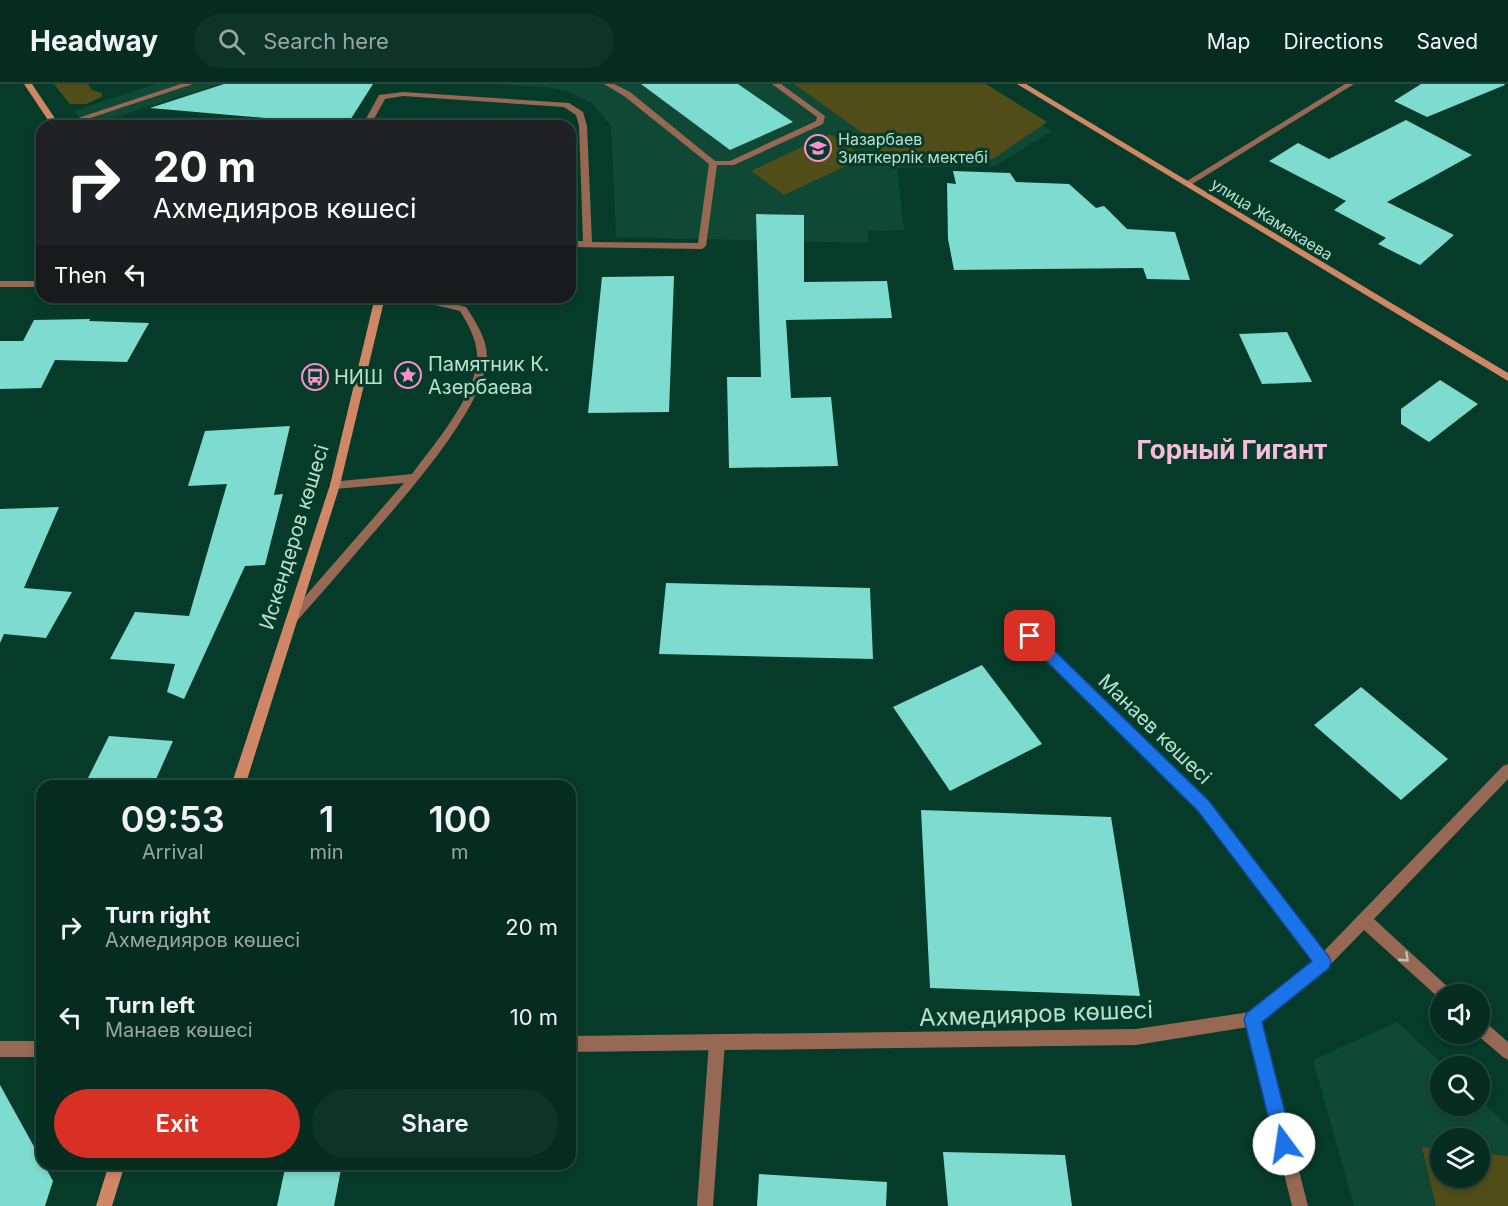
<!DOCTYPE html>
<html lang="en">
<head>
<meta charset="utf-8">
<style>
	body { margin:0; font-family:Inter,sans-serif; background:#0e3428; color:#f1f3f6; height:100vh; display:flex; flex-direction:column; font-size:22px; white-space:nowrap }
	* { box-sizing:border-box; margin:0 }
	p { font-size:20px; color:#97a7a4 }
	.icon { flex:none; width:33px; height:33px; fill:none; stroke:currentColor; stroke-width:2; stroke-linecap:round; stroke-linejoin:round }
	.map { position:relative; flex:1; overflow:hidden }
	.panel { position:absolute; left:36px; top:696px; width:540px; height:390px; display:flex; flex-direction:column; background:#052c1f; border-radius:18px; box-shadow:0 3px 9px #0003,0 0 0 2px #26483d }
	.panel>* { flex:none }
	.banner { position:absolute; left:36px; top:36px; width:540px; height:183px; border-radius:18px; box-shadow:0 3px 9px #0003,0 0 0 2px #26483d; background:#202124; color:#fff; overflow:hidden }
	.buttons { position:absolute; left:1430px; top:900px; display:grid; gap:12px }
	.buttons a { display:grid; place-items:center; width:60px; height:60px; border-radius:50%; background:#052c1f; box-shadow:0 3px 9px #0003,0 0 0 2px #26483d; font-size:30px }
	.pin { position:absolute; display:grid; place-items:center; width:51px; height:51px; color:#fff; margin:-26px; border-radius:12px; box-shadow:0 3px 9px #0006 }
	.me { position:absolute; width:66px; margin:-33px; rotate:346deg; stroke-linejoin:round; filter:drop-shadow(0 0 4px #0008) }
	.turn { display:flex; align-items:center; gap:21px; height:126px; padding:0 18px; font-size:27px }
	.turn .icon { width:78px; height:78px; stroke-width:2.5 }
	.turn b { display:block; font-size:42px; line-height:51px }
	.then { display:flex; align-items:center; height:57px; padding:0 18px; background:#0003; gap:12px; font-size:22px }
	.eta { display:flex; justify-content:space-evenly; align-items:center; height:102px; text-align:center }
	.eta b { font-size:36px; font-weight:600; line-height:42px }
	.primary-button { display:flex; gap:12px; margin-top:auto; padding:12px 18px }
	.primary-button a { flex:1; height:69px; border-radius:36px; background:#d93025; color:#fff; font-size:24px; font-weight:600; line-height:69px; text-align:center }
	.primary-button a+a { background:#0e3428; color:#f1f3f6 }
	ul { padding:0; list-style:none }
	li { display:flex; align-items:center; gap:18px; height:90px; padding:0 18px }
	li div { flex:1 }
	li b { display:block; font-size:22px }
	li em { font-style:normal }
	header { display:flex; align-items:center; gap:36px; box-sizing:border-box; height:84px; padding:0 30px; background:#052c1f; border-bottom:2px solid #26483d }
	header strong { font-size:28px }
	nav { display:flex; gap:33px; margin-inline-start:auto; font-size:21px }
	.search { width:420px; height:54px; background:#0e3428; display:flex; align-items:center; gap:15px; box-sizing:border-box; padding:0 21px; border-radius:33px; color:#97a7a4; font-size:22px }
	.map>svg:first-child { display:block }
	.built { fill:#0f4835; fill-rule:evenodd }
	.green { fill:#514d19 }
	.building { fill:#7edbcf }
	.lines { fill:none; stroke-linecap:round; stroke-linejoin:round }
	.lane { fill:#976954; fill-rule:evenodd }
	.street { fill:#976954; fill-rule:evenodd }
	.secondary { fill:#d08765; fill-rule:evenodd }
	.oneway { stroke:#b1c8b5 }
	.route { fill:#1a73e8; stroke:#114b97; stroke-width:1.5 }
	.labels { text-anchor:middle; stroke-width:6; stroke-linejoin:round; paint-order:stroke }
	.far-poi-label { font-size:16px; fill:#b7e0cd; stroke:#073b29; text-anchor:start }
	.far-street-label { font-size:16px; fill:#b7e0cd; stroke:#073b29 }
	.poi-label { font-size:20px; fill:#b7e0cd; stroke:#073b29; text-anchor:start }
	.street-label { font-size:20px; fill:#b7e0cd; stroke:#073b29 }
	.near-street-label { font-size:24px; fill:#b7e0cd; stroke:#073b29 }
	.district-label { font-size:26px; font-weight:bold; fill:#f8bcdd; stroke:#073b29 }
</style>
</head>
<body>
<header>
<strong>Headway</strong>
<div class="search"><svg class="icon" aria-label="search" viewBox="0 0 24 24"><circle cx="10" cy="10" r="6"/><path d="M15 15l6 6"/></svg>Search here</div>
<nav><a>Map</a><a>Directions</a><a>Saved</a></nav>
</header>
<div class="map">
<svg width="1508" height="1122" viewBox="0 0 1508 1122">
	<rect width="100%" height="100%" fill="#073b29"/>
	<g class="built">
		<polygon points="155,0 220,0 88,42 74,27"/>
		<polygon points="496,0 974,0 1052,47 995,82 897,84 904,146 868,147 869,159 616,153 611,42 592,19 567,7 544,3"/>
		<path d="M1397,938l47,44h-4v40h39v-7l29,27v80h-154l-41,-146zM1440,1054h39v40h-39z"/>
	</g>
	<g class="green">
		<polygon points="54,0 88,0 92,6 102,9 102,13 86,20 70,20"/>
		<polygon points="794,0 986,0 1047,38 993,75 883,75 874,57"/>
		<polygon points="830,50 865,73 784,111 751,87"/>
		<polygon points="1422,1063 1440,1065 1440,1094 1479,1094 1479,1069 1508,1072 1508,1122 1436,1122"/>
	</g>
	<g class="building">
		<polygon points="224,0 373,0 347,41 150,24"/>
		<polygon points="641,0 738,0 793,38 730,66"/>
		<polygon points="1421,0 1504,0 1505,1 1427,33 1394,17"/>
		<polygon points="1406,36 1472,71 1387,118 1454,151 1420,181 1378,160 1386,154 1334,126 1346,117 1269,77 1298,59 1329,75"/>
		<polygon points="953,87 1010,89 1016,98 1069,100 1096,124 1104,122 1127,145 1175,148 1190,196 1147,195 1143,184 954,186 948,155 947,99 956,100"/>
		<polygon points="756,130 804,131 804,198 887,197 892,234 786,236 791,314 831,313 838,382 729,384 727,293 761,293"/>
		<polygon points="674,192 669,328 588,329 602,193"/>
		<polygon points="90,235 89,237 149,239 127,278 55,276 41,304 0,305 0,257 23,257 34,236"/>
		<polygon points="1287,248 1312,298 1262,300 1239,250"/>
		<polygon points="1440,296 1478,320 1429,358 1401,340 1401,325"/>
		<polygon points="290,342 274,411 283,410 265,481 245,482 184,615 167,608 175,580 110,575 135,528 189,532 227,400 188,402 205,347"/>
		<polygon points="59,423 24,504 72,508 46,554 4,550 0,559 0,425"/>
		<polygon points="666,499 870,504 873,575 659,570"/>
		<polygon points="982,581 1042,660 950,707 893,623"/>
		<polygon points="1361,603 1448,675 1401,716 1314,641"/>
		<polygon points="109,652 173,657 153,702 84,702"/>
		<polygon points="921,726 1111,733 1140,912 930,904"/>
		<polygon points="0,1001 53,1097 45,1122 0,1122"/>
		<polygon points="943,1068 1065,1071 1072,1122 948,1122"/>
		<polygon points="286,1080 342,1080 334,1122 277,1122"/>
		<polygon points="759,1090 887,1098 886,1122 757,1122"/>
	</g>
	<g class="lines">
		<g class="lane">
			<polygon points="181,0 193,0 66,42 54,42"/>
			<polygon points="604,0 614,0 630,8 715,77 730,77 816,37 817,33 772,0 781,0 825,32 823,40 734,81 717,81 706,162 702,165 570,163 570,157 583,157 579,42 576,31 564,23 403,12 385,15 370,42 362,42 379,11 403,8 569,19 583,28 587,42 592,158 698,159 709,80 624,12"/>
			<path d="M391,213h35l40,10c10,15 21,32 21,50 -2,51 -85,143 -119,182 -24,28 -48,56 -72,83h-8l-2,-3 2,-3 116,-133 -69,6 -5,-4 1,-3 81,-8c22,-30 67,-81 65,-120 -1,-16 -9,-30 -17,-43l-38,-9 -26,-2z"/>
			<polygon points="717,950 722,953 725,958 713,1122 697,1122 709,958 712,953"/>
		</g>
		<g class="street">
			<polygon points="1345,0 1354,0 1189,102 1182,100"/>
			<rect x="0" y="197" width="42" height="6"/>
			<polygon points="1014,532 1018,534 1208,718 1324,867 1503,682 1508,680 1508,695 1374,835 1450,905 1452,910 1440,910 1440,915 1364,846 1328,883 1261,938 1308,1122 1292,1122 1248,943 1136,961 570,968 570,952 1136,945 1250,928 1313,877 1198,726 1010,540 1008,537 1010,534"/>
			<polygon points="1479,935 1484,937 1508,958 1508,976 1503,973 1476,950 1479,950"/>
			<rect x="0" y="957" width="42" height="16"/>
		</g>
		<g class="secondary">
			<polygon points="24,0 32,0 60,42 52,42"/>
			<polygon points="1017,0 1026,0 1508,289 1508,297"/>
			<polygon points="375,213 385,213 340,401 245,702 231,702 330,401"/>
			<polygon points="109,1080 125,1080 112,1122 96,1122"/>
		</g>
	</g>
	<defs><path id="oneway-chevron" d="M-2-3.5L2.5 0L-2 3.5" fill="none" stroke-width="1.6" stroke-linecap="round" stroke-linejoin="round" transform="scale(1.5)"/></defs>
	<use class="oneway" href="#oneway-chevron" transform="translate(1405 874) rotate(43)"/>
	<polygon class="route" points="1030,547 1035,548 1209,717 1329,873 1331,878 1329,884 1262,938 1293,1060 1291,1066 1284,1069 1278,1066 1275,1060 1244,935 1247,929 1312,877 1198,727 1025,556 1023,552 1025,548"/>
	<defs>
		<symbol id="school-ring" viewBox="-11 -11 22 22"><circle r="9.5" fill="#073b29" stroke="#f890cc" stroke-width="1.5"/><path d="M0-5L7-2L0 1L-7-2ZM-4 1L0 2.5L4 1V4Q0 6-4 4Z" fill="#f890cc"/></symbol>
		<symbol id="sight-ring" viewBox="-11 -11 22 22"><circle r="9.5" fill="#073b29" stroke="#f890cc" stroke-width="1.5"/><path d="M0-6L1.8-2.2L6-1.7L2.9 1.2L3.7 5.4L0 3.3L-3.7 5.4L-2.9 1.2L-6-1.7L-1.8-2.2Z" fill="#f890cc"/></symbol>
		<symbol id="bus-ring" viewBox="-11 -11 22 22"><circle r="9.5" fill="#073b29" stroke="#f890cc" stroke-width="1.5"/><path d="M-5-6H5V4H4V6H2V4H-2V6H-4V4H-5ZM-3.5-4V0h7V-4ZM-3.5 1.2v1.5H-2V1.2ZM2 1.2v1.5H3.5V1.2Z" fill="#f890cc"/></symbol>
	</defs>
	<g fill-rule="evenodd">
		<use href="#school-ring" x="803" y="49" width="30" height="30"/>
		<use href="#sight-ring" x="393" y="276" width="30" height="30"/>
		<use href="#bus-ring" x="300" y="278" width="30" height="30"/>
	</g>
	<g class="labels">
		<g class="far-poi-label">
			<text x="838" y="61">Назарбаев<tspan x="838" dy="18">Зияткерлік мектебі</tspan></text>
		</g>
		<g class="far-street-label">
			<text transform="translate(1272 135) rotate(32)" y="6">улица Жамакаева</text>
		</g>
		<g class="poi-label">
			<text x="428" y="287">Памятник К.<tspan x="428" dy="23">Азербаева</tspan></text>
			<text x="334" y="300">НИШ</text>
		</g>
		<g class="street-label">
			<text transform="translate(294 453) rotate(-73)" y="7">Искендеров көшесі</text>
			<text transform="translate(1155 645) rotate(44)" y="7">Манаев көшесі</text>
		</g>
		<g class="near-street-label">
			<text transform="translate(1036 930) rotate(-2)" y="8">Ахмедияров көшесі</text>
		</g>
		<g class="district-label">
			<text x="1232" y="375">Горный Гигант</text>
		</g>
	</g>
</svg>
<div class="buttons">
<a><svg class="icon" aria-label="sound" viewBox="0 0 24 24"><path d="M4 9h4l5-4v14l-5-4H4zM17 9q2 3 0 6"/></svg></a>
<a><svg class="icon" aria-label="search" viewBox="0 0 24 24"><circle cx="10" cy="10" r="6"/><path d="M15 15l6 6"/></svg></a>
<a><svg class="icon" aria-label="layers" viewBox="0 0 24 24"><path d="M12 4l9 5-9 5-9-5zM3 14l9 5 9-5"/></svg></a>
</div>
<div class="pin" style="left:1030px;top:552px;background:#d93025"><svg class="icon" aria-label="arrive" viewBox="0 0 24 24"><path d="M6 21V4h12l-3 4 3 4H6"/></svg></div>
<svg class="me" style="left:1284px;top:1060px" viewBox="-20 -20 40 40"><circle r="19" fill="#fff"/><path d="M0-13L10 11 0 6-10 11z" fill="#1a73e8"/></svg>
<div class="banner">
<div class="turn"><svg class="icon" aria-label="right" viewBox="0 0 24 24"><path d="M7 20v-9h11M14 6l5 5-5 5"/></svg><div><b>20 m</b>Ахмедияров көшесі</div></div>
<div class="then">Then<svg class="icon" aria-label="left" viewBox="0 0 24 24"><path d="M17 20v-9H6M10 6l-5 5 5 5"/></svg></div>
</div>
<section class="panel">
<div class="eta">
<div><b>09:53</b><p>Arrival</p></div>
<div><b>1</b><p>min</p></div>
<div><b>100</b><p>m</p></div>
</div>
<ul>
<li><svg class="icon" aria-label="right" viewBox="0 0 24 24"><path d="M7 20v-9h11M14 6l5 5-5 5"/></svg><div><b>Turn right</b><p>Ахмедияров көшесі</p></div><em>20 m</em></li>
<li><svg class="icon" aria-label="left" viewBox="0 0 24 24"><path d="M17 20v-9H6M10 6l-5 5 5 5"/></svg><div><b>Turn left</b><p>Манаев көшесі</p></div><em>10 m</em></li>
</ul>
<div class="primary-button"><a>Exit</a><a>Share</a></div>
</section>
</div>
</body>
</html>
